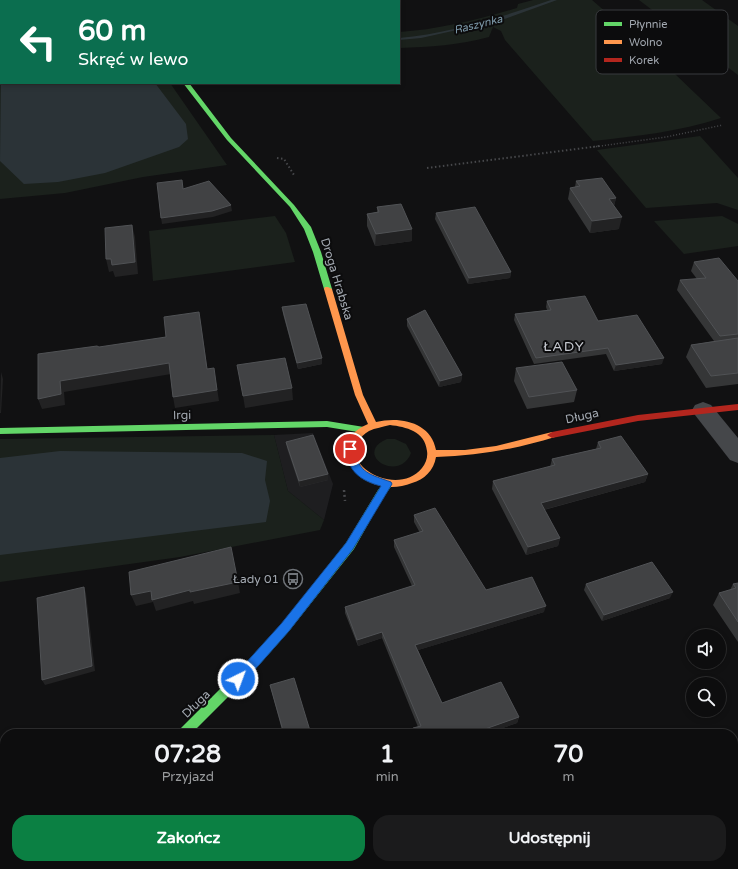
<!DOCTYPE html>
<html lang="pl">
<head>
<meta charset="utf-8">
<style>
	body { margin:0; font-family:"Varela Round",sans-serif; background:#1b1b1c; color:#f1f3f6; height:100vh; display:flex; flex-direction:column; font-size:15px; white-space:nowrap }
	* { box-sizing:border-box; margin:0 }
	p { font-size:13px; color:#9a9c9e }
	.icon { flex:none; width:22px; height:22px; fill:none; stroke:currentColor; stroke-width:2; stroke-linecap:round; stroke-linejoin:round }
	.map { position:relative; flex:1; overflow:hidden }
	.sheet { position:absolute; left:0px; top:729px; width:738px; height:140px; display:flex; flex-direction:column; background:#0d0d0e; border-radius:16px 16px 0 0; box-shadow:0 2px 6px #0003,0 0 0 1px #2d2d2e }
	.sheet>* { flex:none }
	.guide { position:absolute; left:0px; top:0px; width:400px; height:84px; box-shadow:0 2px 6px #0003,0 0 0 1px #2d2d2e; background:#0b6e4f; color:#fff; overflow:hidden }
	.controls { position:absolute; left:686px; top:629px; display:grid; gap:8px }
	.controls a { display:grid; place-items:center; width:40px; height:40px; border-radius:50%; background:#0d0d0e; box-shadow:0 2px 6px #0003,0 0 0 1px #2d2d2e; font-size:20px }
	.pin { position:absolute; display:grid; place-items:center; width:34px; height:34px; color:#fff; margin:-17px; border:2px solid #fff; border-radius:50%; box-shadow:0 1px 4px #0007 }
	.me { position:absolute; width:44px; margin:-22px; rotate:42deg; stroke-linejoin:round; filter:drop-shadow(0 0 3px #0008) }
	.turn { display:flex; align-items:center; gap:14px; height:84px; padding:0 12px; font-size:18px }
	.turn .icon { width:52px; height:52px; stroke-width:2.5 }
	.turn b { display:block; font-size:28px; line-height:34px }
	.eta { display:flex; justify-content:space-evenly; align-items:center; height:68px; text-align:center }
	.eta b { font-size:24px; font-weight:700; line-height:28px }
	.button { display:flex; gap:8px; margin-top:auto; padding:8px 12px }
	.button a { flex:1; height:46px; border-radius:16px; background:#0b8043; color:#fff; font-size:16px; font-weight:700; line-height:46px; text-align:center }
	.button a+a { background:#1b1b1c; color:#f1f3f6 }
	.map>svg:first-child { display:block }
	.built { fill:#1e1e20 }
	.green { fill:#1b211c }
	.water { fill:#2b3337 }
	.lines { fill:none; stroke-linecap:round; stroke-linejoin:round }
	.stream { fill:#2b3337; fill-rule:evenodd }
	.path-far2 { stroke:#47484b; stroke-width:1.5; stroke-dasharray:1 2; stroke-linecap:butt }
	.path-far1 { stroke:#47484b; stroke-width:2; stroke-dasharray:1.5 2.5; stroke-linecap:butt }
	.path { stroke:#47484b; stroke-width:2.5; stroke-dasharray:2 3; stroke-linecap:butt }
	.lane { fill:#45474a; fill-rule:evenodd }
	.street { fill:#45474a; fill-rule:evenodd }
	.fast { fill:#63d668; fill-rule:evenodd }
	.slow { fill:#ff974d; fill-rule:evenodd }
	.jam { fill:#b3261e; fill-rule:evenodd }
	.wall { fill:#353637 }
	.shaded-wall { fill:#222223 }
	.building { fill:#414244; stroke:#505255 }
	.route { fill:#1a73e8; stroke:#114b97 }
	.labels { text-anchor:middle; stroke-width:4; stroke-linejoin:round; paint-order:stroke }
	.far-water-label { font-size:11px; font-style:italic; fill:#7d99a9; stroke:#0c0c0d }
	.street-label { font-size:12px; fill:#a3a9b1; stroke:#0c0c0d }
	.poi-label { font-size:12px; fill:#a3a9b1; stroke:#0c0c0d; text-anchor:end }
	.quarter-label { font-size:14px; letter-spacing:1px; fill:#c4c7ce; stroke:#0c0c0d }
	.key { fill:#0c0c0d; stroke:#393b3e; stroke-width:1 }
	.key-label { font-size:11px; fill:#a3a9b1 }
</style>
</head>
<body>
<div class="map">
<svg width="738" height="869" viewBox="0 0 738 869">
	<rect width="100%" height="100%" fill="#111112"/>
	<polygon class="built" points="313,433 333,484 324,520 288,491 274,435"/>
	<g class="green">
		<path d="M533,0h59l60,52 69,66c-42,14 -85,18 -128,23l-88,-101 -4,-9 -8,-4 -4,10c-30,8 -59,10 -90,11v-16c38,-2 82,-13 118,-24l1,-4z"/>
		<polygon points="639,0 702,0 738,26 738,75"/>
		<polygon points="0,68 1,83 170,83 227,165 143,177 65,193 0,199"/>
		<polygon points="700,136 738,178 738,210 717,203 646,208 597,150"/>
		<polygon points="275,216 286,233 295,262 153,281 149,231"/>
		<polygon points="722,216 738,224 738,246 684,254 654,221"/>
		<polygon points="274,435 288,491 324,520 320,530 180,557 0,582 0,439"/>
		<path d="M387,439h8l11,5 5,9c-12,31 -59,1 -24,-14z"/>
	</g>
	<g class="water">
		<polygon points="1,72 1,83 155,83 186,124 188,139 179,147 105,173 58,182 24,184 0,161"/>
		<polygon points="60,451 242,453 267,461 265,480 270,501 266,522 0,555 0,458"/>
	</g>
	<g class="lines">
		<g class="stream">
			<path d="M551,0h6l-55,20 -81,18 -22,2v-2c52,-5 103,-21 152,-38z"/>
			<rect x="0" y="55" width="1" height="2"/>
		</g>
		<polyline class="path-far2" points="593,147 666,137 723,125"/>
		<g class="path-far1">
			<polyline points="277,158 284,159 294,175"/>
			<polyline points="427,168 600,146"/>
		</g>
		<polyline class="path" points="344,490 345,501"/>
		<polygon class="lane" points="361,0 369,0 370,1 362,1"/>
		<g class="street">
			<rect x="0" y="60" width="1" height="8"/>
			<polygon points="703,402 711,405 738,438 738,463 730,460 695,415 692,410 695,405"/>
			<polygon points="176,864 208,864 209,869 177,869"/>
		</g>
		<g class="fast">
			<rect x="130" y="0" width="4" height="1"/>
			<polygon points="183,83 189,83 231,138 294,205 311,227 321,252 332,289 331,291 328,291 324,289 313,252 304,229 290,207 227,140"/>
			<polygon points="327,421 364,427 368,430 364,433 327,427 0,434 0,428"/>
			<polygon points="388,480 391,481 393,484 384,496 354,549 289,631 251,674 191,734 177,734 179,730 243,666 281,625 346,543 378,490 385,481"/>
			<polygon points="19,864 35,864 33,869 16,869"/>
		</g>
		<path class="slow" d="M325,287h3l4,2 31,106 13,27c24,-6 55,0 60,28h29l31,-4 56,-14 5,3 -2,2c-39,12 -78,19 -119,20 -2,13 -12,23 -24,26 -10,4 -20,5 -31,3 -33,-6 -51,-47 -13,-62l-13,-29 -31,-106zM390,425c16,2 35,6 37,26 1,6 -1,12 -5,17 -27,33 -96,-10 -53,-37 6,-3 14,-4 21,-6z"/>
		<polygon class="jam" points="738,404 738,410 638,421 552,438 547,435 552,432 638,415"/>
	</g>
	<g class="wall">
		<polygon points="576,181 616,198 614,206 619,229 590,233 568,199 570,188 575,187"/>
		<polygon points="377,207 412,229 412,241 375,246 367,226 367,214 377,212"/>
		<polygon points="436,213 511,272 510,278 468,284 435,219"/>
		<polygon points="694,262 738,281 738,384 706,388 686,357 691,345 714,341 677,290 680,280 697,279 691,271"/>
		<polygon points="547,301 598,321 662,364 614,371 606,354 534,364 514,320 515,314 547,310 546,307"/>
		<polygon points="282,307 322,358 322,364 298,369 283,314"/>
		<polygon points="407,319 462,375 461,382 439,387 407,326"/>
		<polygon points="516,368 577,390 574,402 527,409 514,381"/>
		<polygon points="286,442 328,474 328,480 300,487 287,448"/>
		<polygon points="598,442 648,474 645,482 544,510 560,538 558,546 526,555 492,489 493,481 550,467 552,459 596,449"/>
		<polygon points="414,515 486,590 544,612 418,650 442,703 519,717 517,723 485,734 412,734 413,728 418,727 382,638 358,646 345,613 345,607 412,586 394,547 394,540 420,533 414,522"/>
		<polygon points="738,583 738,642 713,605 719,593 730,590 733,584"/>
		<polygon points="586,584 670,598 602,621 584,590"/>
		<polygon points="270,685 311,734 283,734"/>
	</g>
	<g class="shaded-wall">
		<polygon points="103,0 121,0 119,1 101,1"/>
		<polygon points="616,198 613,210 609,199"/>
		<polygon points="231,205 232,211 213,217 162,224 161,218"/>
		<polygon points="622,217 619,229 590,233 592,221"/>
		<polygon points="132,225 135,237 138,274 115,277 113,271 109,272 106,259"/>
		<polygon points="412,229 412,241 375,246 376,234"/>
		<polygon points="511,272 510,278 468,284 469,278"/>
		<polygon points="199,312 201,323 209,380 207,369"/>
		<polygon points="322,358 322,364 298,369 297,363"/>
		<polygon points="664,358 662,364 614,371 616,365"/>
		<polygon points="169,363 171,374 64,392 65,405 42,409 38,399 60,381"/>
		<polygon points="214,368 219,401 175,408 173,397"/>
		<polygon points="1,372 3,379 1,413 0,413"/>
		<polygon points="462,375 461,382 439,387 440,381"/>
		<polygon points="292,388 293,400 245,408 243,396"/>
		<polygon points="328,474 328,480 300,487 299,481"/>
		<polygon points="648,474 645,482 539,511 541,503"/>
		<polygon points="560,538 558,546 526,555 528,547"/>
		<polygon points="238,582 240,593 194,604 193,601 156,611 153,602 136,606 131,595 151,591"/>
		<polygon points="84,587 86,593 95,671 45,685 42,680"/>
		<polygon points="673,592 670,598 602,621 604,615"/>
		<polygon points="546,606 544,612 415,651 415,645"/>
		<polygon points="382,632 382,638 358,646 357,640"/>
		<polygon points="519,717 517,723 485,734 471,734"/>
	</g>
	<g class="building">
		<polygon points="31,0 103,0 101,1 31,1"/>
		<polygon points="602,178 616,198 609,199 622,217 592,221 570,188 580,186 576,181"/>
		<polygon points="182,180 183,189 209,181 231,205 212,211 161,218 157,183"/>
		<polygon points="401,204 412,229 376,234 367,214 379,212 377,207"/>
		<polygon points="475,207 511,272 469,278 436,213"/>
		<polygon points="132,225 135,262 112,265 111,259 106,259 105,228"/>
		<polygon points="719,258 738,281 738,334 720,336 680,280 706,278 694,262"/>
		<polygon points="585,296 598,321 637,315 664,358 616,365 608,348 536,358 515,314 551,310 547,301"/>
		<polygon points="306,304 322,358 297,363 282,307"/>
		<polygon points="425,310 462,375 440,381 407,319"/>
		<polygon points="199,312 207,369 214,368 217,390 173,397 169,363 60,381 61,394 38,399 38,354 97,346 99,347 166,337 164,317"/>
		<polygon points="738,338 738,373 711,376 691,345"/>
		<polygon points="285,358 292,388 243,396 237,365"/>
		<polygon points="562,362 577,390 529,397 516,368"/>
		<polygon points="313,435 328,474 299,481 286,442"/>
		<polygon points="621,436 648,474 541,503 560,538 528,547 493,481 555,465 552,459 601,448 598,442"/>
		<polygon points="435,508 486,590 532,577 546,606 415,645 442,703 501,682 519,717 471,734 415,734 413,728 421,726 382,632 357,640 345,607 415,585 394,540 423,531 414,515"/>
		<polygon points="231,547 238,582 190,592 190,590 152,600 151,591 131,595 129,572"/>
		<polygon points="652,562 673,592 604,615 586,584"/>
		<polygon points="738,583 738,622 719,593 736,588 733,584"/>
		<polygon points="84,587 92,666 42,680 37,598"/>
		<polygon points="294,678 311,734 284,734 270,685"/>
	</g>
	<path class="route" d="M350,446l5,3c2,24 17,26 36,33l1,2 -39,65 -64,82 -46,52 -5,2 -4,-2 -1,-4 1,-3 47,-52 65,-81 35,-57c-20,-5 -34,-15 -35,-37z"/>
	<defs>
		<symbol id="bus-ring" viewBox="-11 -11 22 22"><circle r="9.5" fill="#0c0c0d" stroke="#707479" stroke-width="1.5"/><path d="M-5-6H5V4H4V6H2V4H-2V6H-4V4H-5ZM-3.5-4V0h7V-4ZM-3.5 1.2v1.5H-2V1.2ZM2 1.2v1.5H3.5V1.2Z" fill="#707479"/></symbol>
	</defs>
	<g fill-rule="evenodd">
		<use href="#bus-ring" x="282" y="568" width="22" height="22"/>
	</g>
	<g class="labels">
		<g class="far-water-label">
			<text transform="translate(478 24) rotate(-14)" y="4">Raszynka</text>
		</g>
		<g class="street-label">
			<text transform="translate(337 279) rotate(73)" y="4">Droga Hrabska</text>
			<text transform="translate(182 415) rotate(-1)" y="4">Irgi</text>
			<text transform="translate(582 416) rotate(-12)" y="4">Długa</text>
			<text transform="translate(196 704) rotate(-44)" y="4">Długa</text>
		</g>
		<g class="poi-label">
			<text x="279" y="583">Łady 01</text>
		</g>
		<g class="quarter-label">
			<text x="564" y="351">ŁADY</text>
		</g>
	</g>
	<rect x="596" y="10" width="132" height="64" rx="6" class="key"/>
	<rect x="604" y="22" width="18" height="4" fill="#63d668"/>
	<rect x="604" y="40" width="18" height="4" fill="#ff974d"/>
	<rect x="604" y="58" width="18" height="4" fill="#b3261e"/>
	<g class="key-label">
		<text x="629" y="28">Płynnie</text>
		<text x="629" y="46">Wolno</text>
		<text x="629" y="64">Korek</text>
	</g>
</svg>
<div class="controls">
<a><svg class="icon" aria-label="sound" viewBox="0 0 24 24"><path d="M4 9h4l5-4v14l-5-4H4zM17 9q2 3 0 6"/></svg></a>
<a><svg class="icon" aria-label="search" viewBox="0 0 24 24"><circle cx="10" cy="10" r="6"/><path d="M15 15l6 6"/></svg></a>
</div>
<div class="pin" style="left:350px;top:449px;background:#d93025"><svg class="icon" aria-label="arrive" viewBox="0 0 24 24"><path d="M6 21V4h12l-3 4 3 4H6"/></svg></div>
<svg class="me" style="left:238px;top:679px" viewBox="-20 -20 40 40"><circle r="17" fill="#1a73e8" stroke="#fff" stroke-width="3"/><path d="M0-11L8 9 0 5-8 9z" fill="#fff"/></svg>
<div class="guide">
<div class="turn"><svg class="icon" aria-label="left" viewBox="0 0 24 24"><path d="M17 20v-9H6M10 6l-5 5 5 5"/></svg><div><b>60 m</b>Skręć w lewo</div></div>
</div>
<section class="sheet">
<div class="eta">
<div><b>07:28</b><p>Przyjazd</p></div>
<div><b>1</b><p>min</p></div>
<div><b>70</b><p>m</p></div>
</div>
<div class="button"><a>Zakończ</a><a>Udostępnij</a></div>
</section>
</div>
</body>
</html>
